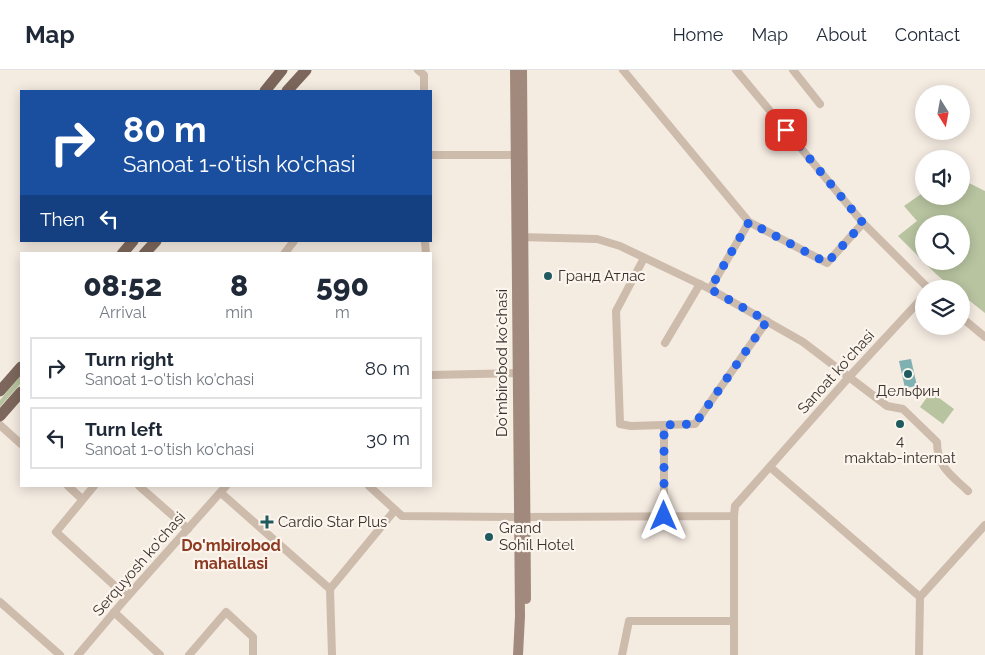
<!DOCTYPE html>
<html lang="en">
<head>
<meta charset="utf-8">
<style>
	body { margin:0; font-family:Raleway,sans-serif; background:#f6f6f7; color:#1f2937; height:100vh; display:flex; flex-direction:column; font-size:19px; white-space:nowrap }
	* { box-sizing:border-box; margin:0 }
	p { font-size:16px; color:#747a83 }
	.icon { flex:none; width:28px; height:28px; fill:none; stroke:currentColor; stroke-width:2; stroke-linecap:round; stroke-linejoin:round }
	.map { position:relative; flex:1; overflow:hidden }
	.side { position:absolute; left:20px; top:182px; width:412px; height:235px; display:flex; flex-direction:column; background:#fff; border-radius:0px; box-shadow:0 2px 12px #0003 }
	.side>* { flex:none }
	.banner { position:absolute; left:20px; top:20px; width:412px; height:152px; border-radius:0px; box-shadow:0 2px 12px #0003; background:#1a4fa0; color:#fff; overflow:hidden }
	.needle { width:32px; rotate:169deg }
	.fabs { position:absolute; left:915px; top:15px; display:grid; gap:10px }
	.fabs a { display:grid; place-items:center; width:55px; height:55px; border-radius:50%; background:#fff; box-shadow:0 2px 12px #0003; font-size:25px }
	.pin { position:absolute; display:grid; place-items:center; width:42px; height:42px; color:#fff; margin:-21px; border-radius:10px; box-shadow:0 2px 8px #0006 }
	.me { position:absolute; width:55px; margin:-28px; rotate:0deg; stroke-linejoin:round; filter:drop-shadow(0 0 4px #0008) }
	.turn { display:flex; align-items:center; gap:18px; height:105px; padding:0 20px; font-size:22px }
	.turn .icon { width:65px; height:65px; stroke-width:2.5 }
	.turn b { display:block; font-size:35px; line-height:42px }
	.then { display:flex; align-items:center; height:48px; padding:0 20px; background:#0003; gap:10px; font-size:19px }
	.eta { display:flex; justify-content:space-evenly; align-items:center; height:85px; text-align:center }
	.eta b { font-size:30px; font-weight:800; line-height:35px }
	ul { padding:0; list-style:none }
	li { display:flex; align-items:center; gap:15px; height:62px; margin:0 10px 8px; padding:0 10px; border:2px solid #e0e1e3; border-radius:0px }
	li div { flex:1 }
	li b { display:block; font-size:19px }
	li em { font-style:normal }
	header { display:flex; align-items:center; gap:30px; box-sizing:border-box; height:70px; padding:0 25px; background:#fff; border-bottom:1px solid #e0e1e3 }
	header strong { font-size:24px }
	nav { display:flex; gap:28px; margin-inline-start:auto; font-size:18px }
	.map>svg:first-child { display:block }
	.green { fill:#b8c4a0; fill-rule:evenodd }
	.water { fill:#7fb0b2 }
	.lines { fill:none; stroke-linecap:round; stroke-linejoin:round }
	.minor { stroke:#cdbbac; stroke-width:8 }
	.secondary { stroke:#a18a7d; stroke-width:10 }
	.primary { stroke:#7d675c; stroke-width:11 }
	.route { stroke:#2563eb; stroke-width:9; stroke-dasharray:0 16.2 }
	.poi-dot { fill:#1f5a5e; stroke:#fbf5ee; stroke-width:2 }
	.labels { text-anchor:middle; stroke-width:4.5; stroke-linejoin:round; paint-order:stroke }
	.poi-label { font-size:15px; fill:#3b302b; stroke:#fbf5ee; text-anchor:start }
	.street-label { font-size:15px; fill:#3b302b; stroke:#fbf5ee }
	.neighbourhood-label { font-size:16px; font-weight:bold; fill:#8c3b22; stroke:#fbf5ee }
</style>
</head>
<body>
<header>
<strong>Map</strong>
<nav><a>Home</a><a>Map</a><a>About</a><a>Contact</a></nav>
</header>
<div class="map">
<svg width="985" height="585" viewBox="0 0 985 585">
	<rect width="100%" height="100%" fill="#f4ebe1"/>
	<g class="green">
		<path d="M961,109l24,12v122l-24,-19v-5h-7l-18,-15 -38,-38 19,-15 -13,-15 20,-14v4h37zM924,154h37v37h-37z"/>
		<polygon points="21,305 21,313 0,337 0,330"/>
		<polygon points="931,322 954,339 943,354 920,337"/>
	</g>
	<polygon class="water" points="911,289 917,316 905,318 899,291"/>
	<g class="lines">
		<g class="minor">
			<polyline points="418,0 424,5 424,21"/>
			<polyline points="623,0 749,152 827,193 863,153"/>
			<polyline points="736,0 863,153 929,219"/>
			<polyline points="793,0 820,34"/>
			<polyline points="431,85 521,85"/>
			<path d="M519,167l78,2 23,7 90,43 93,53 84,64 16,3 34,33c0,25 14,33 31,49"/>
			<polyline points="425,171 426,184"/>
			<polyline points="284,184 294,171"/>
			<polyline points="644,188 616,241 620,354 631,356 695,354 767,251"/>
			<polyline points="710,219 749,152"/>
			<polyline points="961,247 985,267"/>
			<polyline points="665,273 700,214"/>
			<polyline points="431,305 522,303"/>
			<polyline points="0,355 21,374"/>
			<polyline points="770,397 920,527"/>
			<polyline points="68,416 82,429"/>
			<polyline points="94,416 56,462 127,527"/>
			<polyline points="139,416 188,459"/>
			<polyline points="369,416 402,446 519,447"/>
			<polyline points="221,423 330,519"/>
			<polyline points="664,446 664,355"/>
			<polyline points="526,447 734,446 735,436 849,307 924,226"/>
			<polyline points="0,532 60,585"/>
			<polyline points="114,542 160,585"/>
			<polyline points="78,585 127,527 226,416"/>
			<polyline points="189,585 226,542 253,567 253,585"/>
			<polyline points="332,585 330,519 395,440"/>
			<polyline points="622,585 629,551 734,551"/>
			<polyline points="734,585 734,446"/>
			<polyline points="919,585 920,527 985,455"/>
		</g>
		<g class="secondary">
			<polyline points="515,0 520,546 518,585"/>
			<polyline points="522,0 526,529"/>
		</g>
		<g class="primary">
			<polyline points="265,21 282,0"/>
			<polyline points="287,21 306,0"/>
			<polyline points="122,184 133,171"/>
			<polyline points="144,184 156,171"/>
			<polyline points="0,321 21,297"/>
			<polyline points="0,346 21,322"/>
		</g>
	</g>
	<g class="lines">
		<polyline class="route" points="664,446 664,355 695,354 767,251 710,219 749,152 827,193 863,153 786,60"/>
	</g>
	<g class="poi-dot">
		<circle cx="548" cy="206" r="5"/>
		<circle cx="908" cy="304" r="5"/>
		<circle cx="900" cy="354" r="5"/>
		<path d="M264.5 444.5h5v5h5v5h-5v5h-5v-5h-5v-5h5z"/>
		<circle cx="489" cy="467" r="5"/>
	</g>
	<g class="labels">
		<g class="poi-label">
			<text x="558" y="211">Гранд Атлас</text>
			<text x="908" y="326" text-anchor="middle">Дельфин</text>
			<text x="900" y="376" text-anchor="middle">4<tspan x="900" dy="17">maktab-internat</tspan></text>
			<text x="278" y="457">Cardio Star Plus</text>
			<text x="499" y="463">Grand<tspan x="499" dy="17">Sohil Hotel</tspan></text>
		</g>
		<g class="street-label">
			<text transform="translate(502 293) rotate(-90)" y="5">Doʻmbirobod koʻchasi</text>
			<text transform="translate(836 302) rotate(-48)" y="5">Sanoat ko'chasi</text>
			<text transform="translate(139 494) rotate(-49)" y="5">Serquyosh ko'chasi</text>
		</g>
		<g class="neighbourhood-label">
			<text x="231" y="481">Do'mbirobod<tspan x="231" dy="18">mahallasi</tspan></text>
		</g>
	</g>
</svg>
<div class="fabs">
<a><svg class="needle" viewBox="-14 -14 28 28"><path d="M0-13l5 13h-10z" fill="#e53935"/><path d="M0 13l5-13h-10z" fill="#747a83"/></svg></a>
<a><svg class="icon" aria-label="sound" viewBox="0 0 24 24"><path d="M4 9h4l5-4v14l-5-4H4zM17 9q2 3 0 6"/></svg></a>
<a><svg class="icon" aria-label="search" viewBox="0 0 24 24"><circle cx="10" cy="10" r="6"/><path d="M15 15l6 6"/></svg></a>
<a><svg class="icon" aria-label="layers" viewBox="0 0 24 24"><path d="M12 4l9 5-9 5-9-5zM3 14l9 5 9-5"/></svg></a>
</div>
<div class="pin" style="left:786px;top:60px;background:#d93025"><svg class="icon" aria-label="arrive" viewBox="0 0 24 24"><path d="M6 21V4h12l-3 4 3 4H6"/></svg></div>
<svg class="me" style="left:664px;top:446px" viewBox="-20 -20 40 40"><path d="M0-17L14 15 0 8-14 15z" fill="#2563eb" stroke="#fff" stroke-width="4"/></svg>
<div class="banner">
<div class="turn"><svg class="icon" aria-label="right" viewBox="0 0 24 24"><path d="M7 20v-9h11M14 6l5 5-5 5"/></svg><div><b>80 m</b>Sanoat 1-o'tish ko'chasi</div></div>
<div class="then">Then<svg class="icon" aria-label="left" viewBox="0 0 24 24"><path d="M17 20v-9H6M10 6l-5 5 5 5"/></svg></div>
</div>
<section class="side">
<div class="eta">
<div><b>08:52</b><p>Arrival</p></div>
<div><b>8</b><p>min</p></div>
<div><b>590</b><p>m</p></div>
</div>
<ul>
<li><svg class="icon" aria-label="right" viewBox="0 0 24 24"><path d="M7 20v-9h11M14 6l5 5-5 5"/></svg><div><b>Turn right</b><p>Sanoat 1-o'tish ko'chasi</p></div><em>80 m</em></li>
<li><svg class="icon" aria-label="left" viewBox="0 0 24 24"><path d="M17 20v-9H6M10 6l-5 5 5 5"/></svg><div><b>Turn left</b><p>Sanoat 1-o'tish ko'chasi</p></div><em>30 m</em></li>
</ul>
</section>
</div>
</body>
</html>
